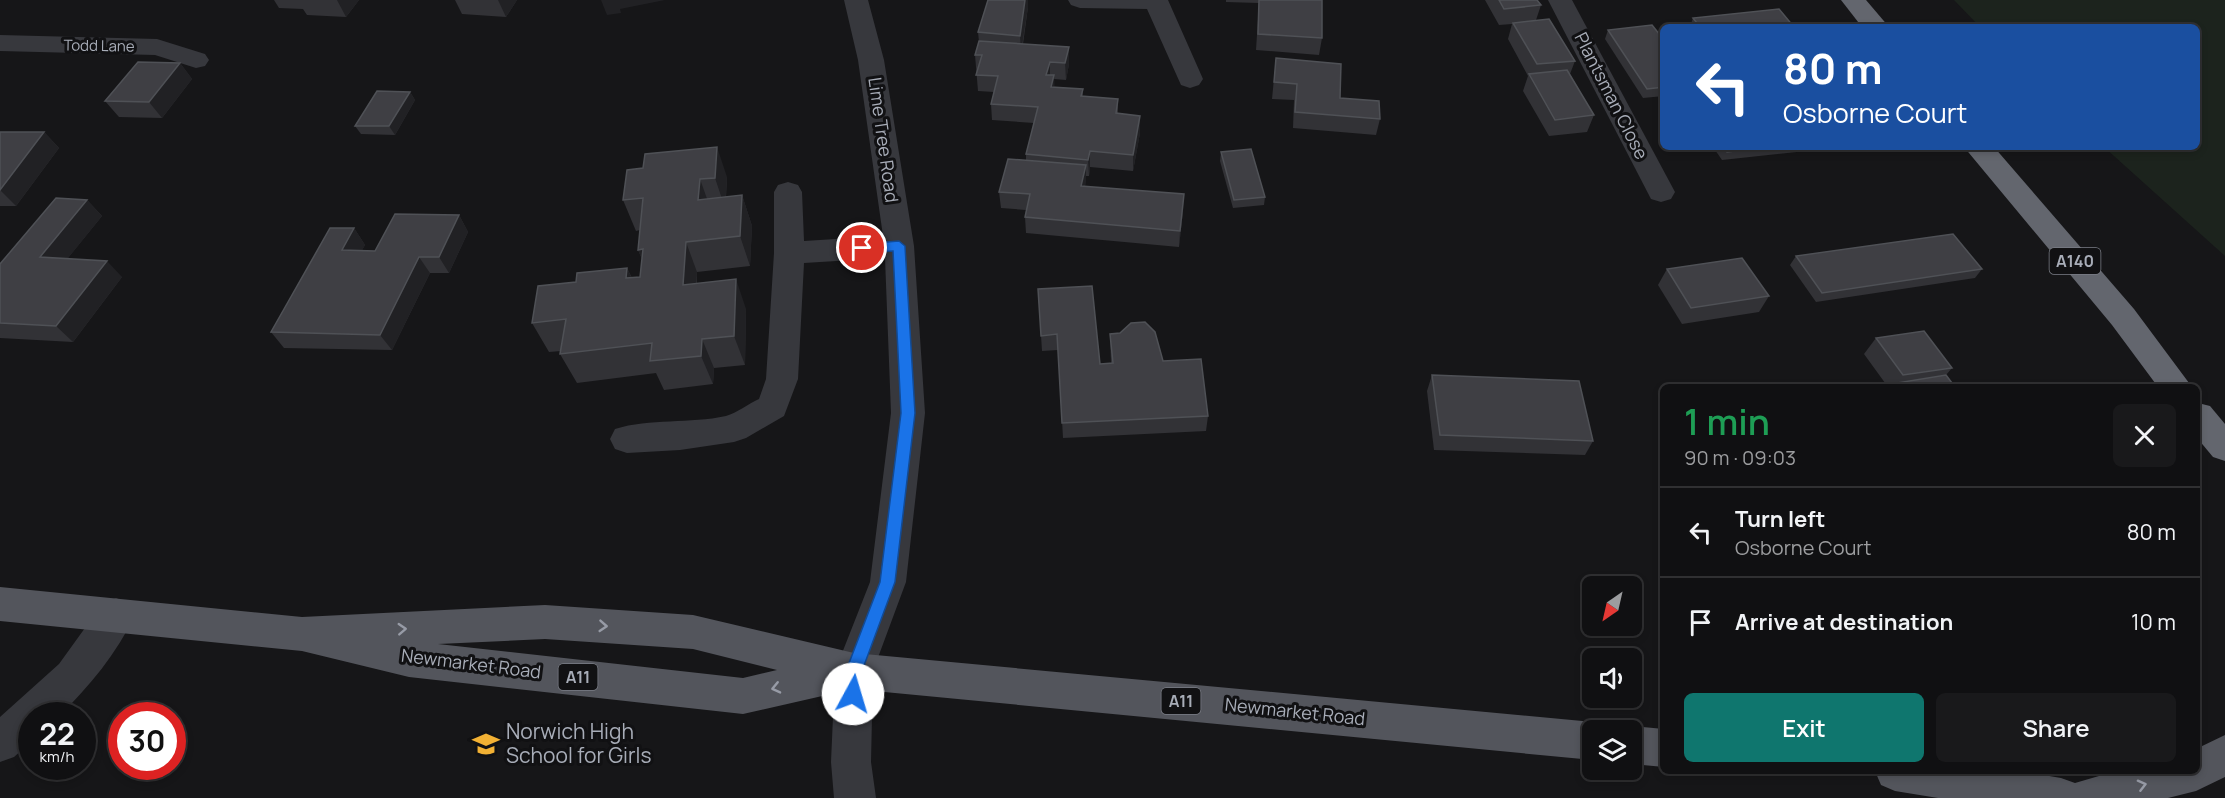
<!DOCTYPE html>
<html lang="en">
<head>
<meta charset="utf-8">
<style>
	body { margin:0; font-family:Manrope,sans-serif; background:#19191b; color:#f1f3f6; height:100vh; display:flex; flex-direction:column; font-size:22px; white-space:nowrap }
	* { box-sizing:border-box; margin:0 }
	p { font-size:20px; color:#9c9d9f }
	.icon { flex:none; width:33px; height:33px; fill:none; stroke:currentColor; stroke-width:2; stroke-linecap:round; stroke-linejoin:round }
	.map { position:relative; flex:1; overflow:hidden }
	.side { position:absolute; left:1660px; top:384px; width:540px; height:390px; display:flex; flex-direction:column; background:#101012; border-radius:9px; box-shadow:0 3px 9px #0003,0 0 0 2px #303032 }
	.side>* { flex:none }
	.top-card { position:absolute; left:1660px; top:24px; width:540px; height:126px; border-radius:9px; box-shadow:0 3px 9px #0003,0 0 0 2px #303032; background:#1a4fa0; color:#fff; overflow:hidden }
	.needle { width:39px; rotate:214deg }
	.controls { position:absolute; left:1582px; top:576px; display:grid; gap:12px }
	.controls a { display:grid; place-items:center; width:60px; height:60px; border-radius:9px; background:#101012; box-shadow:0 3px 9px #0003,0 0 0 2px #303032; font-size:30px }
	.speed { position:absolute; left:18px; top:702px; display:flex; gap:12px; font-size:30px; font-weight:700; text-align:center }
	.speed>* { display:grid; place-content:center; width:78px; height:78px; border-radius:50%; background:#101012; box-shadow:0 3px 9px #0003,0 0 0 2px #303032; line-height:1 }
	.speed small { font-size:15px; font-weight:400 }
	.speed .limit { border:9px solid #d22; background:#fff; color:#111 }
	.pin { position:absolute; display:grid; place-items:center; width:51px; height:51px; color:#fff; margin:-26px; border:3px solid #fff; border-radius:50%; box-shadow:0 2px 6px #0007 }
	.me { position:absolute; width:66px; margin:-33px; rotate:6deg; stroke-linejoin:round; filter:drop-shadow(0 0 4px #0008) }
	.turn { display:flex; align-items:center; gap:21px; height:126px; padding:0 24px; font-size:27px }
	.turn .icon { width:78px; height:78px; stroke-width:2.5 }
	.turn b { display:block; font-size:42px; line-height:51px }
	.round { display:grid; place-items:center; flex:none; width:63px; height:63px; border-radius:9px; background:#19191b }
	.head { display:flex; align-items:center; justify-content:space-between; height:102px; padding:0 24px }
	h1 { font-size:36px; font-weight:600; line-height:45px; color:#1e9e55 }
	.primary-button { display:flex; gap:12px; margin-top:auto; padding:12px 24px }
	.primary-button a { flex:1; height:69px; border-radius:9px; background:#0f766e; color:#fff; font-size:24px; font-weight:600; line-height:69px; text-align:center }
	.primary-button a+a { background:#19191b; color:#f1f3f6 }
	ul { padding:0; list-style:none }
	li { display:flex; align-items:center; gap:18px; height:90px; padding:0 24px; border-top:2px solid #303032 }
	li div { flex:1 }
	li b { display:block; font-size:22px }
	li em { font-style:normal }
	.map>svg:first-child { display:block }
	.green { fill:#1c231d }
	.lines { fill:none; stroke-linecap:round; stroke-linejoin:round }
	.minor { fill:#37383d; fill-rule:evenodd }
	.major { fill:#53555c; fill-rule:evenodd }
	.highway { fill:#63666e; fill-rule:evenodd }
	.wall { fill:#323236 }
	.shaded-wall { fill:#212124 }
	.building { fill:#3f3f44; stroke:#4f5156; stroke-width:1.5 }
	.oneway { stroke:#979ba6 }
	.route { fill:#1a73e8; stroke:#114b97; stroke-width:1.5 }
	.labels { text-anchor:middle; stroke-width:6; stroke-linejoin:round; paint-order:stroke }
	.far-street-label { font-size:15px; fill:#a8adb8; stroke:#111113 }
	.shield { fill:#111113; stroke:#7b7e86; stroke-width:1.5 }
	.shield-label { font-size:16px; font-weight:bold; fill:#a8adb8 }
	.street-label { font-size:18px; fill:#a8adb8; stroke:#111113 }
	.near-poi-label { font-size:21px; fill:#a8adb8; stroke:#111113; text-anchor:start }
</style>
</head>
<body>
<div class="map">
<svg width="2225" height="798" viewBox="0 0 2225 798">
	<rect width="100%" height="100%" fill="#161618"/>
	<polygon class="green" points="1954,0 2225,0 2225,256 2104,147 2198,147 2198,27 1980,27"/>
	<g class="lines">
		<g class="minor">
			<path d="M844,0h24l16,60 30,186 11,167 -19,169 -33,89 -2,91 5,36h-42l-3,-36 4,-91 35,-89 21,-169 -6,-155 -81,5 -6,116 -14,37 -38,22 -12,4 -54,8 -53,3 -12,-4 -5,-10 5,-10c35,-11 75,-5 111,-13 11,-3 22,-12 33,-17l7,-20 8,-126v-61l4,-7 10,-3 10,3 4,7 2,49 79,-5 -25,-176z"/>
			<polygon points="1068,0 1168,0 1203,79 1199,85 1190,88 1181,85 1147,9 1080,8 1071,5"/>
			<polygon points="1548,0 1572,0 1675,192 1671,199 1661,202 1651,199"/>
			<polygon points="0,35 157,39 205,54 209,60 205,66 196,68 155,55 0,51"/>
			<path d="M116,598l13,5 6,12c-18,38 -46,72 -76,101h-27v25l-18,16 -14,5v-45l59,-53 44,-61z"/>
		</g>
		<g class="major">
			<path d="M0,587l302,30 243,-12 148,10 161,38 739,69 14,5 1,3h-15v30l-740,-71 -110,25 -334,-37 -107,-26 -302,-30zM545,639l148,10 84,21 -34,8 -305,-34z"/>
			<polygon points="1632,726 1664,729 1664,767 1632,764 1632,730 1620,730"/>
			<polygon points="2225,735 2225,777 2196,791 2168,798 1938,798 1895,791 1881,785 1875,771 2020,771 2061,778 2075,783 2116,771 2198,771 2198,748"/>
		</g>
		<g class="highway">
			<polygon points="1841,0 1866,0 1889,27 1862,27"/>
			<polygon points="1964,147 1994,147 2134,309 2192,387 2158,387 2112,325"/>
			<polygon points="2198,403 2210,406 2225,424 2225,461 2213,457 2198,439"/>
		</g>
	</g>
	<g class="wall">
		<polygon points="274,0 359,0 346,17 307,15 303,9 279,8"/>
		<polygon points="455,0 517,0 506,17 462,14"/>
		<polygon points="988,0 1028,0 1028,7 1023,44 1069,47 1069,64 1066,80 1054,79 1054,87 1083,89 1083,96 1118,99 1118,113 1140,133 1133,171 1090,167 1089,176 1086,176 1085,186 1183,211 1179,247 1026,233 1025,217 1026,210 1001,208 999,192 1026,160 1026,154 1034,123 992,120 991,104 994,92 978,91 975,55 979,42 978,32"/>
		<polygon points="1226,0 1322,0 1322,38 1319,55 1256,50 1259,3 1226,2"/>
		<polygon points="1485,0 1537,0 1541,5 1536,20 1575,61 1570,74 1594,115 1587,132 1549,136 1523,91 1528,76 1508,39 1512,24 1499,25"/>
		<polygon points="1693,18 1794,27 1690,27"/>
		<polygon points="1608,30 1664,40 1664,96 1643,98 1605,39"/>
		<polygon points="1276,58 1340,98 1380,119 1376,135 1293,128 1294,100 1272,99"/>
		<polygon points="180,63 192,79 162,118 119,117 105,101"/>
		<polygon points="410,92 415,100 395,135 361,134 355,126"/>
		<polygon points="0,132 44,132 59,148 16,206 0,206"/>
		<polygon points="1713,147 1843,147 1722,160"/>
		<polygon points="1221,152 1265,197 1264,205 1233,208 1220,161"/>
		<polygon points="643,168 727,177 726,197 742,195 752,226 750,266 697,272 697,283 746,309 745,365 714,368 713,384 664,390 656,373 577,383 560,354 561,351 549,352 532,323 576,282 627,268 632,278 640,277 642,259 638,250 640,230 636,231 623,200"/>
		<polygon points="87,200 102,216 67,259 122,277 73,342 0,338 0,264"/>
		<polygon points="459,215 468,232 449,273 430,273 392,350 284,348 271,332 354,228 365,245 362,250 375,251"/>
		<polygon points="1796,256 1982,269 1975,278 1816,302 1790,265"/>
		<polygon points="1667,269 1769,296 1759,312 1682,324 1658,285"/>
		<polygon points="1038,289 1100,364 1111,363 1110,334 1163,361 1208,416 1206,431 1063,438 1058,350 1042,351"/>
		<polygon points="1876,338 1952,368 1946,375 1955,387 1888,387 1864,354"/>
		<polygon points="1432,375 1593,441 1585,455 1434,450 1427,391"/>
	</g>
	<g class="shaded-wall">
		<polygon points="337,0 359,0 346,17"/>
		<polygon points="498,0 517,0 506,17"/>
		<polygon points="601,0 665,0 620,9 621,13 607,15"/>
		<polygon points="1025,0 1028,0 1028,7 1021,52 1020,36"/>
		<polygon points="1069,47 1069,64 1066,80 1065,63"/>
		<polygon points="1050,62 1050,78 1046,75"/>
		<polygon points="180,63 192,79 162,118 149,102"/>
		<polygon points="1054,75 1055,92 1051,87"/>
		<polygon points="410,92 415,100 395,135 389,126"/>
		<polygon points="1140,116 1140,133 1133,171 1133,155"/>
		<polygon points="44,132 59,148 16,206 0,190"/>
		<polygon points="717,147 727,177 725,208 715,178"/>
		<polygon points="1090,151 1090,167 1089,176 1088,160"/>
		<polygon points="1086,165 1086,182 1082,202 1081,186"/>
		<polygon points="700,179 711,210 698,200"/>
		<polygon points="1184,194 1183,211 1179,247 1180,231"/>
		<polygon points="742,195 752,226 750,266 740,236"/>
		<polygon points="87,200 102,216 56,273 40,257"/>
		<polygon points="459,215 468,232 449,273 439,257"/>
		<polygon points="354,228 365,245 353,266 342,250"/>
		<polygon points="686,242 697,272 695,314 683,285"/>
		<polygon points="643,249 651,279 638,250"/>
		<polygon points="419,257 430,273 392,350 380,335"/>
		<polygon points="107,261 122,277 73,342 56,326"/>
		<polygon points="627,268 641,298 626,278"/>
		<polygon points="736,279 746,309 745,365 734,336"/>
		<polygon points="702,339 714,368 713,384 701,356"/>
	</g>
	<g class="building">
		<polygon points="988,0 1025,0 1020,36 978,32"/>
		<polygon points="1259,0 1322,0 1322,38 1258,34"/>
		<polygon points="1499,0 1537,0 1541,5 1504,9"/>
		<polygon points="1779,9 1794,27 1700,27 1693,18"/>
		<polygon points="1549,19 1575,61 1537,64 1513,23"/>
		<polygon points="1652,25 1664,40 1664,87 1647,89 1608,30"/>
		<polygon points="979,41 1069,47 1065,63 1050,62 1046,75 1054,75 1051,87 1083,89 1081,96 1118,99 1116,113 1140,116 1133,155 1090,151 1088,160 1026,154 1038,107 991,104 998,76 976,75 982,55 975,55"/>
		<polygon points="1276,58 1341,64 1340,98 1379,101 1380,119 1295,112 1297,84 1274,82"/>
		<polygon points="138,62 180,63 149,102 105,101"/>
		<polygon points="1567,70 1594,115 1555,120 1529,74"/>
		<polygon points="377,91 410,92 389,126 355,126"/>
		<polygon points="0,132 44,132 0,190"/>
		<polygon points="717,147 715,178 700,179 698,200 742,195 740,236 686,242 683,285 736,279 734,336 702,339 701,356 650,361 652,343 560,354 566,319 532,323 538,286 576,282 577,273 627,268 626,278 640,277 643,249 638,250 643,198 623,200 627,170 643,168 645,154"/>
		<polygon points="1724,147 1769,147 1727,152"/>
		<polygon points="1251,149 1265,197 1234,200 1221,152"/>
		<polygon points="1008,159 1086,165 1081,186 1184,194 1180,231 1025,217 1030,194 999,192"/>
		<polygon points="56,198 87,200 40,257 107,261 56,326 0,323 0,264"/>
		<polygon points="395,214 459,215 439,257 419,257 380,335 271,332 330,228 354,228 342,250 375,251"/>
		<polygon points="1953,234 1982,269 1822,293 1796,256"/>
		<polygon points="1742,258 1769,296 1691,308 1667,269"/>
		<polygon points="1092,286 1100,364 1113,363 1110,334 1120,333 1131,323 1145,322 1155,332 1163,361 1201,359 1208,416 1062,423 1057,334 1041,336 1038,289"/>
		<polygon points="1924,331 1952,368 1903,375 1876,338"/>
		<polygon points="1432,375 1579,381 1593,441 1440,435"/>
		<polygon points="1946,375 1955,387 1900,387 1897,383"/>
	</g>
	<defs><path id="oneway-chevron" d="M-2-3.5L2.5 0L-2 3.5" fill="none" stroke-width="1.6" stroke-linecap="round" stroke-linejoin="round" transform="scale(1.5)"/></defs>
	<g class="oneway">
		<use href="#oneway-chevron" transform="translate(603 626) rotate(4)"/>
		<use href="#oneway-chevron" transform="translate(402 629) rotate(-3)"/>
		<use href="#oneway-chevron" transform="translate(776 688) rotate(167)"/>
		<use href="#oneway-chevron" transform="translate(2142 785) rotate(-14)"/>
	</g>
	<polygon class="route" points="899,241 905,246 915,413 895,582 862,671 859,699 853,701 848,699 845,694 846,671 880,582 901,413 893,251 862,253 856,248 862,244"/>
	<defs>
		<symbol id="school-bare" viewBox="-9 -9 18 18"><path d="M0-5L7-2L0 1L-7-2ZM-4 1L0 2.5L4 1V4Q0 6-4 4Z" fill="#f2b134" stroke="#111113" stroke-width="2.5" paint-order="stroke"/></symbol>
	</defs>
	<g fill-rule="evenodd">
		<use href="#school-bare" x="467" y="725" width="38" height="38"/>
	</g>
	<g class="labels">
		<g class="far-street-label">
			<text transform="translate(99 46) rotate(1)" y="5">Todd Lane</text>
		</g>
		<g class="shield">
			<rect x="2049.5" y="248" width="51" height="26" rx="4.5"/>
			<rect x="558.5" y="664" width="39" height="26" rx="4.5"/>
			<rect x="1161.5" y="688" width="39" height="26" rx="4.5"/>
		</g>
		<g class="shield-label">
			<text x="2075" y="267">A140</text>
			<text x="578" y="683">A11</text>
			<text x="1181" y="707">A11</text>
		</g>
		<g class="street-label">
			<text transform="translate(1611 96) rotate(63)" y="6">Plantsman Close</text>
			<text transform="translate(883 140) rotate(82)" y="6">Lime Tree Road</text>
			<text transform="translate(471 664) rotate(7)" y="6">Newmarket Road</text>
			<text transform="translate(1295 712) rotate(6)" y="6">Newmarket Road</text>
		</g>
		<g class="near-poi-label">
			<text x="506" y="739">Norwich High<tspan x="506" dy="24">School for Girls</tspan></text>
		</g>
	</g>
</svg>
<div class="controls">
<a><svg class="needle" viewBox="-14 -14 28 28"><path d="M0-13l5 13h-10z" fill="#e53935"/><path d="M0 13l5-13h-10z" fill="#9c9d9f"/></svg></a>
<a><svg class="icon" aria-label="sound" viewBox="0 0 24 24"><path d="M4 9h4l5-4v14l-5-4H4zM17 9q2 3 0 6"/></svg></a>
<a><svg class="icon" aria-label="layers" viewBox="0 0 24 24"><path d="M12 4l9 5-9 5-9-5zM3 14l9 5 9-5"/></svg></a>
</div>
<div class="speed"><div>22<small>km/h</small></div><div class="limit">30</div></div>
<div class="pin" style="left:862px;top:248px;background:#d93025"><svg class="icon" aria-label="arrive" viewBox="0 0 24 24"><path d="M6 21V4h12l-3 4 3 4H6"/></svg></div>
<svg class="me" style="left:853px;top:694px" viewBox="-20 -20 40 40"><circle r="19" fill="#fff"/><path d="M0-13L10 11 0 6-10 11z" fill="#1a73e8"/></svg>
<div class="top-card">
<div class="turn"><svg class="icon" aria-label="left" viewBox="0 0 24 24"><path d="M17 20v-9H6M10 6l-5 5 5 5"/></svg><div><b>80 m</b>Osborne Court</div></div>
</div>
<section class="side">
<div class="head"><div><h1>1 min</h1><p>90 m · 09:03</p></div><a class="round"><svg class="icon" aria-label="close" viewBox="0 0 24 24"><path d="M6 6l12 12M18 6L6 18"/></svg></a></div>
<ul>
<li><svg class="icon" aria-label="left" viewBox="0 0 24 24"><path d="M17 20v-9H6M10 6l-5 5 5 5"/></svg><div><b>Turn left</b><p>Osborne Court</p></div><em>80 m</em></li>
<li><svg class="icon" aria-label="arrive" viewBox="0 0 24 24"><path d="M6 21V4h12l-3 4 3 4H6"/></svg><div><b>Arrive at destination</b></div><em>10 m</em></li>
</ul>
<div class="primary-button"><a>Exit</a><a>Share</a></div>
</section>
</div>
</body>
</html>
